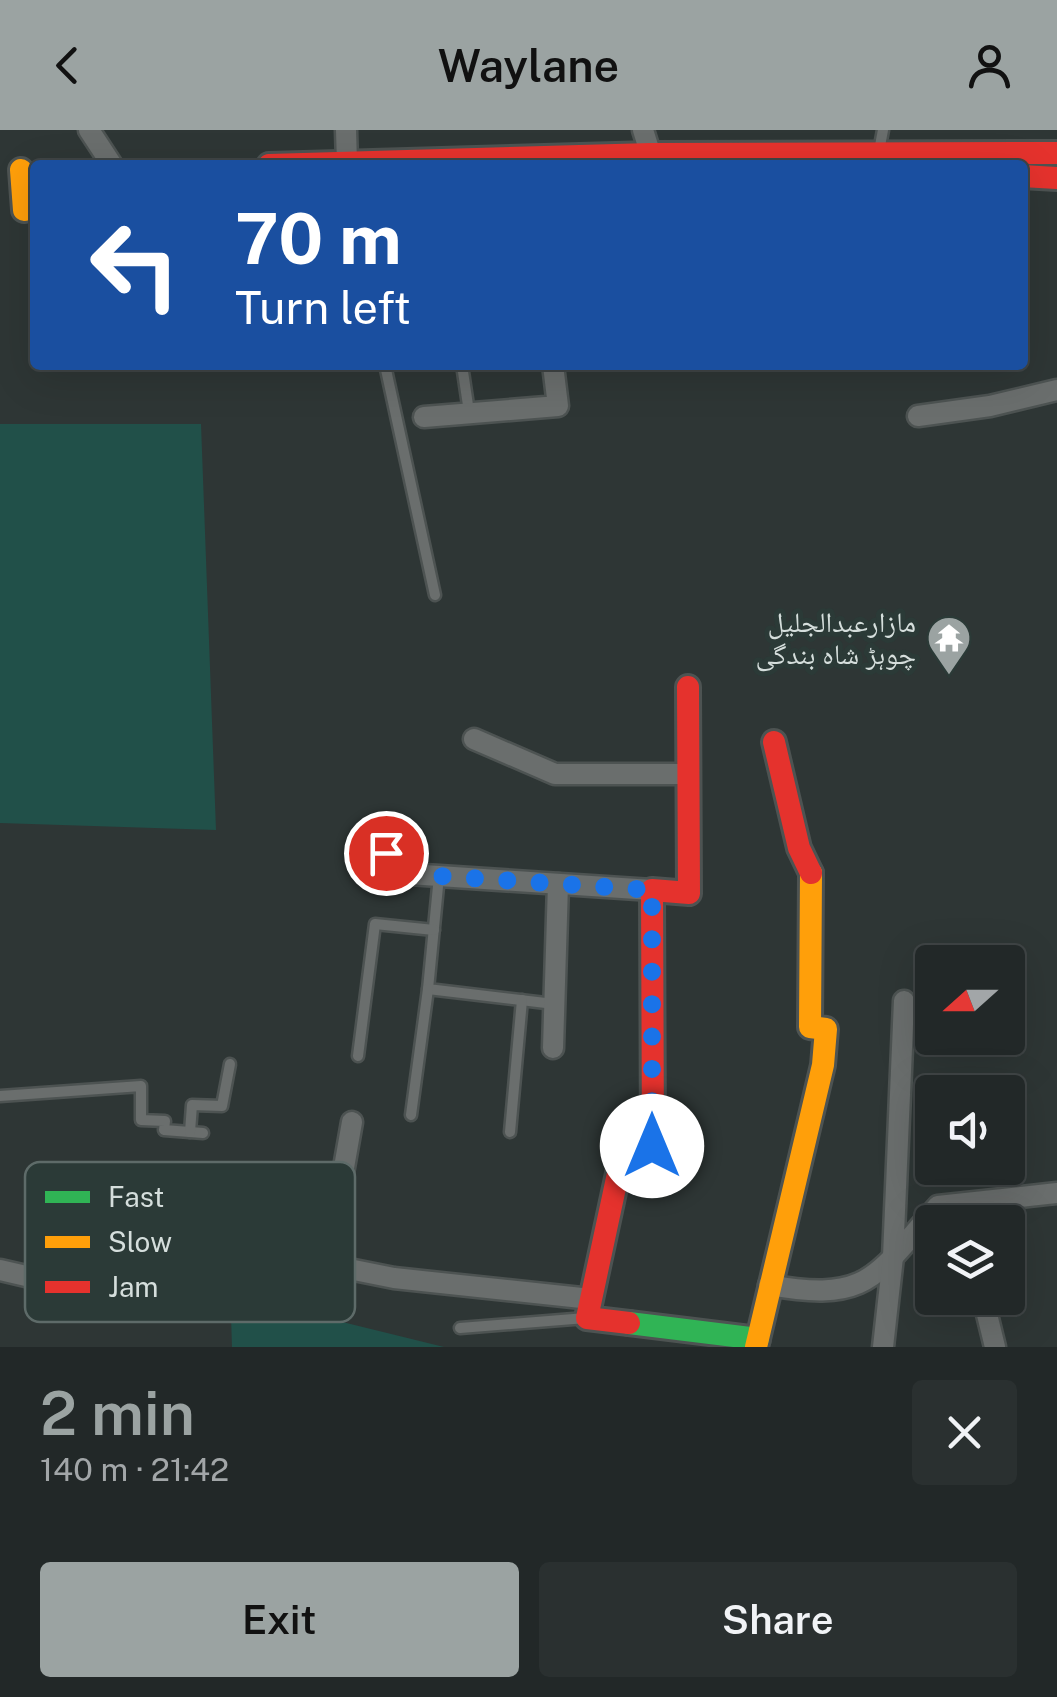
<!DOCTYPE html>
<html lang="en">
<head>
<meta charset="utf-8">
<style>
	body { margin:0; font-family:"Public Sans","Noto Naskh Arabic",sans-serif; background:#2a3030; color:#f1f3f6; height:100vh; display:flex; flex-direction:column; font-size:38px; white-space:nowrap }
	* { box-sizing:border-box; margin:0 }
	p { font-size:32px; color:#a2a6a8 }
	.icon { flex:none; width:55px; height:55px; fill:none; stroke:currentColor; stroke-width:2; stroke-linecap:round; stroke-linejoin:round }
	.map { position:relative; height:1217px; overflow:hidden }
	.drawer { display:flex; flex-direction:column; background:#222828; flex:1 }
	.drawer>* { flex:none }
	.hud { position:absolute; left:30px; top:30px; width:998px; height:210px; border-radius:10px; box-shadow:0 10px 40px #0002,0 0 0 2px #3f4445; background:#1a4fa0; color:#fff; overflow:hidden }
	.needle { width:65px; rotate:249deg }
	.buttons { position:absolute; left:915px; top:815px; display:grid; gap:20px }
	.buttons a { display:grid; place-items:center; width:110px; height:110px; border-radius:10px; background:#222828; box-shadow:0 10px 40px #0002,0 0 0 2px #3f4445; font-size:50px }
	.pin { position:absolute; display:grid; place-items:center; width:85px; height:85px; color:#fff; margin:-42px; border:5px solid #fff; border-radius:50%; box-shadow:0 2px 10px #0007 }
	.me { position:absolute; width:110px; margin:-55px; rotate:0deg; stroke-linejoin:round; filter:drop-shadow(0 0 8px #0008) }
	.turn { display:flex; align-items:center; gap:35px; height:210px; padding:0 40px; font-size:45px }
	.turn .icon { width:130px; height:130px; stroke-width:2.5 }
	.turn b { display:block; font-size:70px; line-height:85px }
	.round { display:grid; place-items:center; flex:none; width:105px; height:105px; border-radius:10px; background:#2a3030 }
	.summary { display:flex; align-items:center; justify-content:space-between; height:170px; padding:0 40px }
	h1 { font-size:60px; font-weight:600; line-height:75px; color:#9ba3a2 }
	.action { display:flex; gap:20px; margin-top:auto; padding:20px 40px }
	.action a { flex:1; height:115px; border-radius:10px; background:#9ba3a2; color:#111; font-size:40px; font-weight:600; line-height:115px; text-align:center }
	.action a+a { background:#2a3030; color:#f1f3f6 }
	header { display:flex; justify-content:space-between; align-items:center; height:130px; padding:0 40px; background:#9ba3a2; color:#111; font-size:45px; font-weight:600 }
	.map>svg:first-child { display:block }
	.green { fill:#215049 }
	.lines { fill:none; stroke-linecap:round; stroke-linejoin:round }
	.lane-casing { stroke:#4d5352; stroke-width:15 }
	.street-casing { stroke:#4d5352; stroke-width:25 }
	.fast-casing { stroke:#4d5352; stroke-width:28 }
	.slow-casing { stroke:#4d5352; stroke-width:28 }
	.jam-casing { stroke:#4d5352; stroke-width:28 }
	.lane { stroke:#6a6e6d; stroke-width:10 }
	.street { stroke:#6a6e6d; stroke-width:20 }
	.fast { stroke:#30b455; stroke-width:22 }
	.slow { stroke:#ff9f0a; stroke-width:22 }
	.jam { stroke:#e5322d; stroke-width:22 }
	.route { stroke:#1a73e8; stroke-width:18; stroke-dasharray:0 32.4 }
	.labels { text-anchor:middle; stroke-width:10; stroke-linejoin:round; paint-order:stroke }
	.poi-label { font-size:28px; fill:#d5dedc; stroke:#2b3a37; text-anchor:end }
	.key { fill:#2b3a37; stroke:#5e6b69; stroke-width:2.5 }
	.key-label { font-size:28px; fill:#d5dedc }
</style>
</head>
<body>
<header><svg class="icon" aria-label="back" viewBox="0 0 24 24"><path d="M15 5l-7 7 7 7"/></svg>Waylane<svg class="icon" aria-label="person" viewBox="0 0 24 24"><circle cx="12" cy="8" r="4"/><path d="M4 21q1-7 8-7t8 7"/></svg></header>
<div class="map">
<svg width="1057" height="1217" viewBox="0 0 1057 1217">
	<rect width="100%" height="100%" fill="#2e3635"/>
	<g class="green">
		<polygon points="0,294 201,294 216,700 0,693"/>
		<polygon points="249,1169 444,1217 232,1217 231,1186"/>
	</g>
	<g class="lines">
		<defs>
			<g id="lane">
				<polyline points="879,21 883,0"/>
				<polyline points="385,235 435,465"/>
				<polyline points="462,235 469,282"/>
				<polyline points="439,746 428,859 554,874"/>
				<polyline points="358,926 375,794 434,800"/>
				<polyline points="0,966 141,956 141,990 165,991 164,1000 203,1003"/>
				<polyline points="411,985 428,859"/>
				<polyline points="190,1002 192,975 222,976 230,934"/>
				<polyline points="510,1002 522,870"/>
				<polyline points="460,1198 586,1188"/>
			</g>
			<g id="street">
				<polyline points="89,0 112,35"/>
				<polyline points="346,0 347,33"/>
				<polyline points="643,0 654,35"/>
				<polyline points="918,286 990,276 1057,260"/>
				<polyline points="424,287 558,276 553,235"/>
				<polyline points="474,609 555,644 688,644"/>
				<polyline points="387,723 409,744 652,760"/>
				<polyline points="553,918 558,754"/>
				<polyline points="304,1106 339,1137 394,1148 591,1169"/>
				<polyline points="0,1140 26,1146 185,1152"/>
				<path d="M769,1155c101,18 106,-9 169,-79l119,-13"/>
				<polyline points="242,1161 336,1083 352,992"/>
				<polyline points="983,1168 995,1217"/>
				<polyline points="883,1217 893,1127 904,871"/>
			</g>
			<polyline id="fast" points="629,1193 758,1209"/>
			<g id="slow">
				<polyline points="21,40 24,80"/>
				<polyline points="756,1217 823,935 826,899 810,897 811,743"/>
			</g>
			<g id="jam">
				<polyline points="269,35 651,24 1057,23"/>
				<polyline points="1022,46 1057,48"/>
				<polyline points="774,612 799,718 811,743"/>
				<polyline points="629,1193 587,1188 625,1011 653,1016 652,760 689,763 688,557"/>
			</g>
		</defs>
		<use href="#lane" class="lane-casing"/>
		<use href="#street" class="street-casing"/>
		<use href="#fast" class="fast-casing"/>
		<use href="#slow" class="slow-casing"/>
		<use href="#jam" class="jam-casing"/>
		<use href="#lane" class="lane"/>
		<use href="#street" class="street"/>
		<use href="#fast" class="fast"/>
		<use href="#slow" class="slow"/>
		<use href="#jam" class="jam"/>
	</g>
	<g class="lines">
		<polyline class="route" points="386,723 409,744 652,760 652,1016"/>
	</g>
	<defs>
		<symbol id="temple-pin" viewBox="-11 -11 22 30"><path d="M0 17L-7.5 6A9.5 9.5 0 1 1 7.5 6Z" fill="#9ba3a2" stroke="#2b3a37"/><path d="M0-6L5-2H3V0L6.5 2.5H4V6H1.5V3h-3V6H-4V2.5H-6.5L-3 0V-2H-5Z" fill="#fff"/></symbol>
	</defs>
	<g fill-rule="evenodd">
		<use href="#temple-pin" x="924" y="483" width="50" height="68"/>
	</g>
	<g class="labels">
		<g class="poi-label">
			<text x="916" y="502">مازارعبدالجلیل<tspan x="916" dy="32">چوہڑ شاہ بندگی</tspan></text>
		</g>
	</g>
	<rect x="25" y="1032" width="330" height="160" rx="15" class="key"/>
	<rect x="45" y="1061" width="45" height="12" fill="#30b455"/>
	<rect x="45" y="1106" width="45" height="12" fill="#ff9f0a"/>
	<rect x="45" y="1151" width="45" height="12" fill="#e5322d"/>
	<g class="key-label">
		<text x="108" y="1077">Fast</text>
		<text x="108" y="1122">Slow</text>
		<text x="108" y="1167">Jam</text>
	</g>
</svg>
<div class="buttons">
<a><svg class="needle" viewBox="-14 -14 28 28"><path d="M0-13l5 13h-10z" fill="#e53935"/><path d="M0 13l5-13h-10z" fill="#a2a6a8"/></svg></a>
<a><svg class="icon" aria-label="sound" viewBox="0 0 24 24"><path d="M4 9h4l5-4v14l-5-4H4zM17 9q2 3 0 6"/></svg></a>
<a><svg class="icon" aria-label="layers" viewBox="0 0 24 24"><path d="M12 4l9 5-9 5-9-5zM3 14l9 5 9-5"/></svg></a>
</div>
<div class="pin" style="left:386px;top:723px;background:#d93025"><svg class="icon" aria-label="arrive" viewBox="0 0 24 24"><path d="M6 21V4h12l-3 4 3 4H6"/></svg></div>
<svg class="me" style="left:652px;top:1016px" viewBox="-20 -20 40 40"><circle r="19" fill="#fff"/><path d="M0-13L10 11 0 6-10 11z" fill="#1a73e8"/></svg>
<div class="hud">
<div class="turn"><svg class="icon" aria-label="left" viewBox="0 0 24 24"><path d="M17 20v-9H6M10 6l-5 5 5 5"/></svg><div><b>70 m</b>Turn left</div></div>
</div>
</div>
<section class="drawer">
<div class="summary"><div><h1>2 min</h1><p>140 m · 21:42</p></div><a class="round"><svg class="icon" aria-label="close" viewBox="0 0 24 24"><path d="M6 6l12 12M18 6L6 18"/></svg></a></div>
<div class="action"><a>Exit</a><a>Share</a></div>
</section>
</body>
</html>
